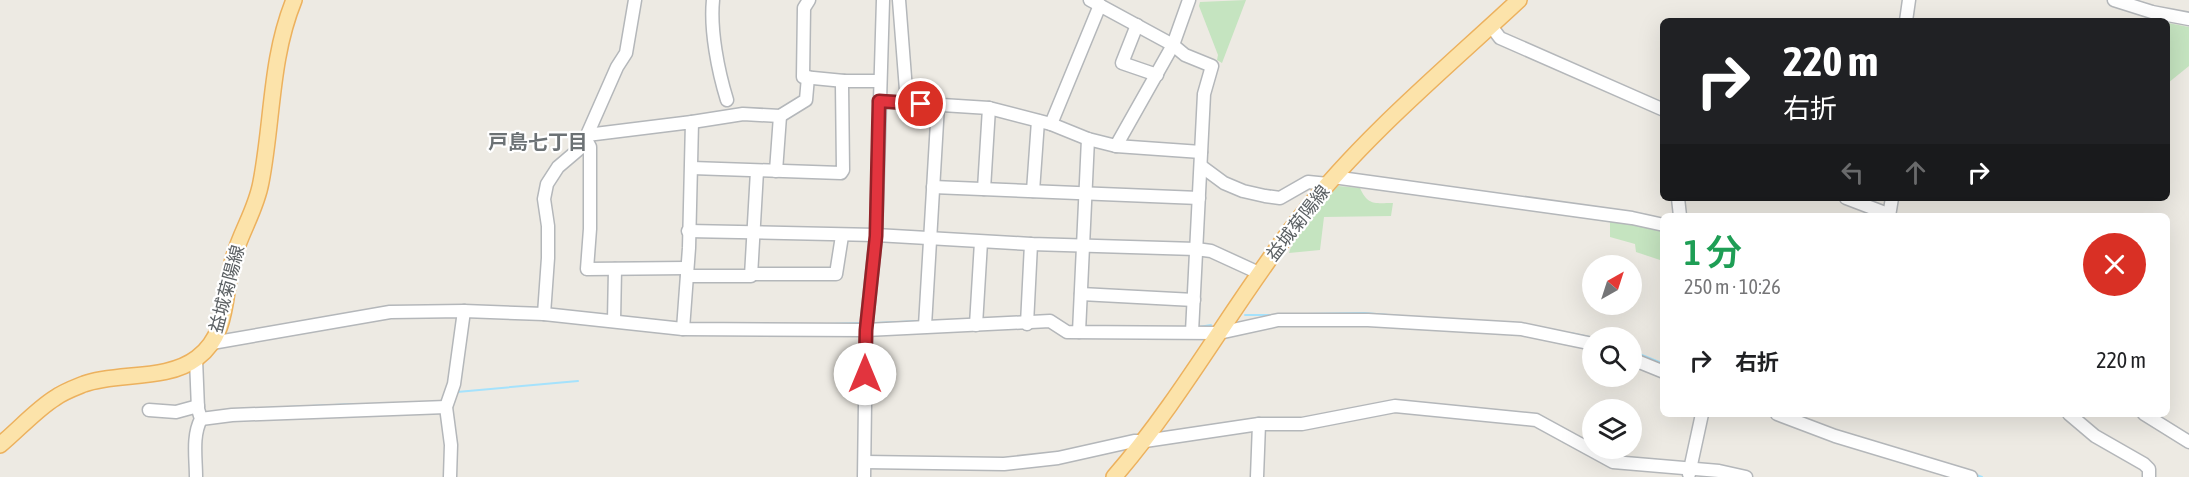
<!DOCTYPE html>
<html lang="ja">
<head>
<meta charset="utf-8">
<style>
	body { margin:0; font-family:"Asap Condensed","Noto Sans JP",sans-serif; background:#f2f2f2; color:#202124; height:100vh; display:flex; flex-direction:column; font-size:22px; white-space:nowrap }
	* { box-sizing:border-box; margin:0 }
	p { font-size:20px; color:#757577 }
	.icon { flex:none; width:33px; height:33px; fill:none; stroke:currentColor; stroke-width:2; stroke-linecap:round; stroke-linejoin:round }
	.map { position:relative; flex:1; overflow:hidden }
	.details { position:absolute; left:1660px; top:213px; width:510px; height:204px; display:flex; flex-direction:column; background:#fff; border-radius:9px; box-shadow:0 6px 24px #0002 }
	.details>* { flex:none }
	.banner { position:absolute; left:1660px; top:18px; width:510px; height:183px; border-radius:9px; box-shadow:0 6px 24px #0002; background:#202124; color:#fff; overflow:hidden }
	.needle { width:39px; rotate:39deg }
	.buttons { position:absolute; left:1582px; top:255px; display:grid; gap:12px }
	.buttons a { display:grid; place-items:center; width:60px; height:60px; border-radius:50%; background:#fff; box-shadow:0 6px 24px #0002; font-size:30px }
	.pin { position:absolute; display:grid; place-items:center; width:51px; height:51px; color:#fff; margin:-26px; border:3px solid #fff; border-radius:50%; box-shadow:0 2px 6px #0007 }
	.me { position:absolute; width:66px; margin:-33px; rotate:0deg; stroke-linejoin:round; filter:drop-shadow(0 0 4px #0008) }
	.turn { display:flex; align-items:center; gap:21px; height:126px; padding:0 24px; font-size:27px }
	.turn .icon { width:78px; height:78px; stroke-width:2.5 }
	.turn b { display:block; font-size:42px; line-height:51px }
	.lanes { display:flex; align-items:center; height:57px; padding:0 24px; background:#0003; justify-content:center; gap:30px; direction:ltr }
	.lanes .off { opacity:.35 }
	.round { display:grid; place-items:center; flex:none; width:63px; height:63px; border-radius:32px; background:#f2f2f2 }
	.head { display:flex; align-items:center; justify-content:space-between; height:102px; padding:0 24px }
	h1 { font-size:36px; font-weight:600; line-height:45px; color:#1e9e55 }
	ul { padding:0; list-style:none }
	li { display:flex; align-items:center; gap:18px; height:90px; padding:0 24px }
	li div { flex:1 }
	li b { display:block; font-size:22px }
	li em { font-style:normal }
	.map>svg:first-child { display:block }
	.green { fill:#c5e4c0 }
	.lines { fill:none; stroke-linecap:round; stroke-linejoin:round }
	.stream { stroke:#a5e2fc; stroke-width:2 }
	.minor-casing { stroke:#b4b7ba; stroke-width:15 }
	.major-casing { stroke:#ecb15e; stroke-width:18 }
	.minor { stroke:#fff; stroke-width:12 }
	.major { stroke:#fce3aa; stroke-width:15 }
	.route-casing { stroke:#932228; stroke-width:15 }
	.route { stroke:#e2343e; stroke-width:10 }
	.labels { text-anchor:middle; stroke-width:4.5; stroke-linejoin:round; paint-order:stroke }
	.street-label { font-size:18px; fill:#5b6063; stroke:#fff }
	.neighbourhood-label { font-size:20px; font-weight:bold; fill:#6c7275; stroke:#fff }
</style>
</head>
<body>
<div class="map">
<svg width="2189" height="477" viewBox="0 0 2189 477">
	<rect width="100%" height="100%" fill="#edeae3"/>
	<g class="green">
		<polygon points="1246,0 1222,63 1217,60 1218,55 1199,6 1200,2"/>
		<polygon points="2168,23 2189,27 2189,66 2168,83"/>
		<path d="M1338,186l22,2c8,18 15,15 33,15l-2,13 -67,1 -4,33 -31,3c8,-26 31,-48 49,-67z"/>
		<polygon points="1610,220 1663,227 1663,261 1636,252 1635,244 1610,237"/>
	</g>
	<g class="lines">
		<g class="stream">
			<polyline points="1307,314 1364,313 1400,316"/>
			<polyline points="1245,315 1277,315"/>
			<polyline points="876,323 921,321"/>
			<polyline points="829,324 862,323"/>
			<polyline points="1199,327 1211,325"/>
			<polyline points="1570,333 1594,338"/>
			<polyline points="1632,351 1664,364"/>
			<polyline points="457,392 578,381"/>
			<polyline points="240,409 357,404"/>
			<polyline points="1974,474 1982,477"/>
		</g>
		<defs>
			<g id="minor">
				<path d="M713,0c-3,30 5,71 14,100"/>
				<polyline points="809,0 804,8 803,77 844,81"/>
				<polyline points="899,0 907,103"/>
				<polyline points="1090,0 1173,45 1185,55 1212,66 1204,94 1192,332"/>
				<polyline points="2114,0 2152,12 2189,19"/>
				<polyline points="1906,21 1909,0"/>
				<polyline points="1137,25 1122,63 1157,75"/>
				<polyline points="1491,26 1500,38 1664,110"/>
				<polyline points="879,101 989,108 1051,124 1088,139 1116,146 1201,152"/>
				<polyline points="692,122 743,114 780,116 806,100 808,77"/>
				<polyline points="1051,124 1100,5"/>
				<polyline points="587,135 692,122 689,248 683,329"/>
				<polyline points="585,138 590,147 590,229 587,269 687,268"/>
				<polyline points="1116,146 1173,45 1189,0"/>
				<polyline points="1201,166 1224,183 1243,191 1265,196 1280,198 1308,182 1328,184"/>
				<polyline points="692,168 841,173 843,170 842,85 844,81 880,81"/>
				<polyline points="776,171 780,116"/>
				<polyline points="1333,177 1632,218 1664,225"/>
				<polyline points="933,187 1199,198"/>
				<polyline points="984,189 989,108"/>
				<polyline points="1033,191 1038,121"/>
				<polyline points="1678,198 1680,216"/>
				<polyline points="1846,198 1888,214"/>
				<polyline points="1889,216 1892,198"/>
				<polyline points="688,231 876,235 1031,244 1196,249 1211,251 1259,273"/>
				<polyline points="751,274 836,274 842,236"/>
				<polyline points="687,276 751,276 757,171"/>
				<polyline points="1081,294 1194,300"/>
				<polyline points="544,314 548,258 548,226 544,199 547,184 558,167 578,150 587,135 617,67 626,53 635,0"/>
				<polyline points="614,321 615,269"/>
				<polyline points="1027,324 1031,244"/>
				<polyline points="976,325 981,242"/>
				<polyline points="925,326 938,105"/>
				<polyline points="1079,332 1088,139"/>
				<polyline points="212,343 390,312 464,311 544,314 683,329 866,330 1050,321 1067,332 1219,333 1278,320 1368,320 1521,329 1593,344"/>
				<polyline points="1632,359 1664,372"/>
				<polyline points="149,410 176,412 198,406"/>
				<polyline points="1777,414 1835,436 1971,477"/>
				<polyline points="2069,414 2095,436 2144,464 2149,469 2149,477"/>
				<polyline points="2144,414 2189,442"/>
				<polyline points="201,419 232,415 446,407"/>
				<polyline points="865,462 1004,464 1058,458 1134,441 1145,441 1259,424 1302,424 1395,406 1536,420 1613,462 1719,471 1746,477"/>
				<polyline points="1689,474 1702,414"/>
				<path d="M196,477c0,-19 -4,-41 5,-58l-3,-10 -2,-50"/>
				<polyline points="450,477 451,445 446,407 454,384 464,311"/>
				<polyline points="864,477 866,330 876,235 883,0"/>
				<polyline points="1257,477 1259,424"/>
			</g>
			<g id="major">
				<path d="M0,445c17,-14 37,-36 55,-47 8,-6 19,-10 29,-14 33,-12 83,-3 113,-26 31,-23 27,-62 35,-95 7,-29 24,-52 29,-81 12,-62 9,-123 33,-182"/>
				<path d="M1114,477c70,-81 122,-178 188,-262 63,-80 143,-146 217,-215"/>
			</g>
		</defs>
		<use href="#minor" class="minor-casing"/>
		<use href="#major" class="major-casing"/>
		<use href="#minor" class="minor"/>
		<use href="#major" class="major"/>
	</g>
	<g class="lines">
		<defs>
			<polyline id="route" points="865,374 866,330 876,236 879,101 921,104"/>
		</defs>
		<use href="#route" class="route-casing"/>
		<use href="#route" class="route"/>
	</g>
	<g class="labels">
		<g class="street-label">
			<text transform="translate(1298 223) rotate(-52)" y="6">益城菊陽線</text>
			<text transform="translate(227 289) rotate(-75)" y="6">益城菊陽線</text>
		</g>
		<g class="neighbourhood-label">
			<text x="538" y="149">戸島七丁目</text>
		</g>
	</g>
</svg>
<div class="buttons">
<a><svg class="needle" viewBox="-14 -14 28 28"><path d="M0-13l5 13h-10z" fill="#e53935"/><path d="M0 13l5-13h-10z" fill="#757577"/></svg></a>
<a><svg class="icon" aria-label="search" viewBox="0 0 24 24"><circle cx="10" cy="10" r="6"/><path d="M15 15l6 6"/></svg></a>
<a><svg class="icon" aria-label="layers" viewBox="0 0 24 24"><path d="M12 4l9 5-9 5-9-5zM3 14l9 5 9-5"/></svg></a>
</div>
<div class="pin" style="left:921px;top:104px;background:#d93025"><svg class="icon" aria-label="arrive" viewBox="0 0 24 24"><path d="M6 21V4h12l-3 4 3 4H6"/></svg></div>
<svg class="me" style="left:865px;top:374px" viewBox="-20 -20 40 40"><circle r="19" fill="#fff"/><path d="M0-13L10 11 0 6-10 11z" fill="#e2343e"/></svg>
<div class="banner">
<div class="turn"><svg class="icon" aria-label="right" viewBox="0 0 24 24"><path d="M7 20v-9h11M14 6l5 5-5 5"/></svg><div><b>220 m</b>右折</div></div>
<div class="lanes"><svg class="icon off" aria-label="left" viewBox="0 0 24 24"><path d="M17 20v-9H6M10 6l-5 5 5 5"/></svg><svg class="icon off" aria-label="ahead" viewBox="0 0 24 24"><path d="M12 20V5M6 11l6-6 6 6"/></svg><svg class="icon" aria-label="right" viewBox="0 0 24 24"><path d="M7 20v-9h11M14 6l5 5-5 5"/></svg></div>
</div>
<section class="details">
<div class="head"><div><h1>1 分</h1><p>250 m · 10:26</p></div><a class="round" style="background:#d93025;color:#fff"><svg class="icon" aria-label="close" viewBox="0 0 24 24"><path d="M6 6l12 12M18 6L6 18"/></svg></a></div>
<ul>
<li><svg class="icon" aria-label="right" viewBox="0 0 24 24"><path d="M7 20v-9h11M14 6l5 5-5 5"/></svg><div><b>右折</b></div><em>220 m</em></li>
</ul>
</section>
</div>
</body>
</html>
